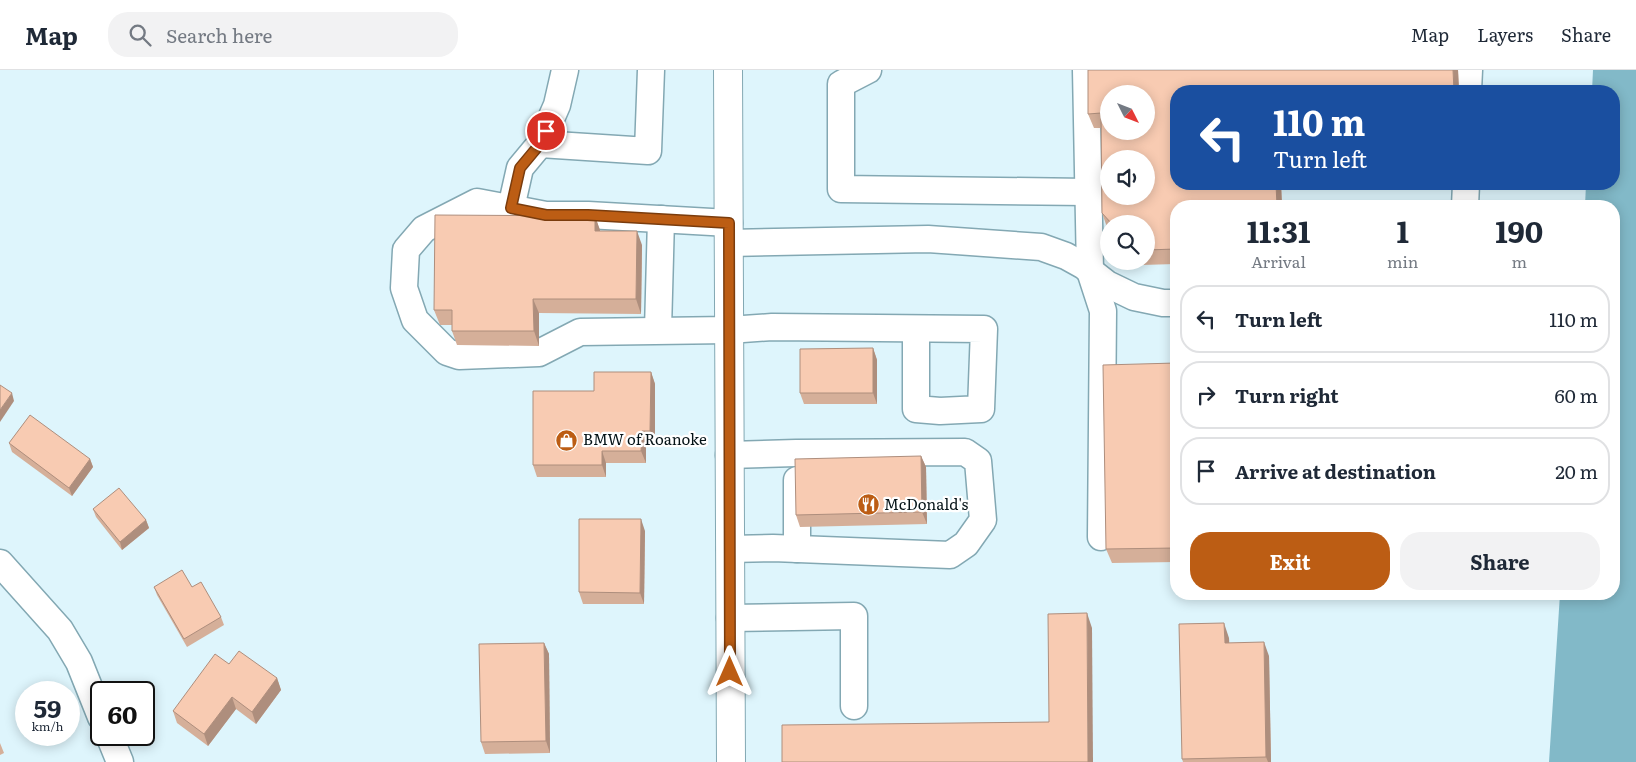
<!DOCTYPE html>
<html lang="en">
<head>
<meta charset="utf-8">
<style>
	body { margin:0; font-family:Literata,serif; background:#f2f2f3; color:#1f2937; height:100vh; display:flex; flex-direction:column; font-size:19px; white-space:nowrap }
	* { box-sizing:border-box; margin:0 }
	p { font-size:16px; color:#747a83 }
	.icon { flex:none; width:28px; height:28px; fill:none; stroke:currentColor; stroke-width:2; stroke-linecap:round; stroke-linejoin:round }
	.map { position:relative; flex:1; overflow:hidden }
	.details { position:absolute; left:1170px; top:130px; width:450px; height:400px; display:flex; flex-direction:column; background:#fff; border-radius:20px; box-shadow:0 2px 12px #0003 }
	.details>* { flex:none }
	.top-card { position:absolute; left:1170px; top:15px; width:450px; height:105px; border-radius:20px; box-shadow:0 2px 12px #0003; background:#1a4fa0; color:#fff; overflow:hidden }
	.needle { width:32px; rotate:132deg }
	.tools { position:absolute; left:1100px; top:15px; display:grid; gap:10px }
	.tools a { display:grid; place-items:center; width:55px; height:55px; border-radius:50%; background:#fff; box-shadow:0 2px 12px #0003; font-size:25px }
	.speed { position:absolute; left:15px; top:611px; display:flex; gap:10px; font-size:25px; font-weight:700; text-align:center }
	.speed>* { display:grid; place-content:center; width:65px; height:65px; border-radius:50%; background:#fff; box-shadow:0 2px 12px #0003; line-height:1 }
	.speed small { font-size:12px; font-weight:400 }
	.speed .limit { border:2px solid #111; border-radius:8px; background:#fff; color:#111 }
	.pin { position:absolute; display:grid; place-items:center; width:42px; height:42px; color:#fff; margin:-21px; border:2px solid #fff; border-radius:50%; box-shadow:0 1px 5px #0007 }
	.me { position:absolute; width:55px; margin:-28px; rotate:0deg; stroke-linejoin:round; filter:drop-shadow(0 0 4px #0008) }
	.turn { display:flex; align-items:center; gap:18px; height:105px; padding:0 20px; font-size:22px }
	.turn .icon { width:65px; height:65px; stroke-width:2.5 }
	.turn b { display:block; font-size:35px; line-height:42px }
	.eta { display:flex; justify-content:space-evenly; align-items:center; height:85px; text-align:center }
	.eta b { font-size:30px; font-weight:700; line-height:35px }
	.cta { display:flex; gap:10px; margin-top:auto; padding:10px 20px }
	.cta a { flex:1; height:58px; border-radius:20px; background:#bc5d14; color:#fff; font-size:20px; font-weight:700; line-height:58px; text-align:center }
	.cta a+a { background:#f2f2f3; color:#1f2937 }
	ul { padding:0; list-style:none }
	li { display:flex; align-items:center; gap:15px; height:68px; margin:0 10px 8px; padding:0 10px; border:2px solid #e0e1e3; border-radius:20px }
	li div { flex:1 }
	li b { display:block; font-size:19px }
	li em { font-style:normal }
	header { display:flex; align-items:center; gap:30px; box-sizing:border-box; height:70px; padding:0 25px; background:#fff; border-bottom:1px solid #e0e1e3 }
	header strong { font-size:24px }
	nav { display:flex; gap:28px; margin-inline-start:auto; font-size:18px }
	.search { width:350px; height:45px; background:#f2f2f3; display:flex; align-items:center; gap:12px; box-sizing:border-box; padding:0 18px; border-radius:20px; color:#747a83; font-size:19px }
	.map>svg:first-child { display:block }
	.forest { fill:#82b9c8 }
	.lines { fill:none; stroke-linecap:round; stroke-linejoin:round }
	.minor-casing { stroke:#83a8b3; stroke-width:29 }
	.major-casing { stroke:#83a8b3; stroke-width:30 }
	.minor { stroke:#fff; stroke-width:26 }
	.major { stroke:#fff; stroke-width:28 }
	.wall { fill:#d5af99 }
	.shaded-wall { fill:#ae8e7d }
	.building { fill:#f8cbb2; stroke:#ae8e7d; fill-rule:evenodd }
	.route-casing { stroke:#7a3c0d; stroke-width:12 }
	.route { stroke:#bc5d14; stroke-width:9 }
	.labels { text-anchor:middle; stroke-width:4.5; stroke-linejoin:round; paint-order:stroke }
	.poi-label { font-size:15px; fill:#051317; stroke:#fff; text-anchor:start }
</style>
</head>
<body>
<header>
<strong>Map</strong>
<div class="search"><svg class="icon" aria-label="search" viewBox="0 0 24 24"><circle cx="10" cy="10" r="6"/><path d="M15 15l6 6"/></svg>Search here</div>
<nav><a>Map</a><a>Layers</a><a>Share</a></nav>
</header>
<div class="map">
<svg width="1636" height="692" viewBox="0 0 1636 692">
	<rect width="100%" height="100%" fill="#def5fc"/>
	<polygon class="forest" points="1593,0 1636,0 1636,692 1549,692 1560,524 1614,524 1614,136 1585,136 1586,114 1614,114 1614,21 1592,21"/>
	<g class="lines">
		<defs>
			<g id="minor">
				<polyline points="868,0 841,14 841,119 1088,122"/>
				<polyline points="1086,0 1090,201 1103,241 1101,467"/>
				<polyline points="1468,21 1469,0"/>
				<polyline points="540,74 648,81 651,0"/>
				<polyline points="1465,136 1466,114"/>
				<polyline points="511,138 520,98 540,74 557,35 565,0"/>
				<polyline points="729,153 588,145 546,145 477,132 424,159 406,180 404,218 415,250 447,282 459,286 539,283 580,262 729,260 772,257 984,259 981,339 940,341 916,339 916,259"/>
				<polyline points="729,173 928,169 1041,177 1066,186 1084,196 1107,214 1134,227 1163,233 1176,233"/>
				<polyline points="658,260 661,149"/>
				<polyline points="729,385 796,383 965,382 978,391 983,450 966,474 950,485 773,478 730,479"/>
				<polyline points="797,410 797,479"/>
				<polyline points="0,493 60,560 79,592 101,647"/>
				<polyline points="730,548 854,546 854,636"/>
				<polyline points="109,665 120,692"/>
			</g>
			<polyline id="major" points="728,0 731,692"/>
		</defs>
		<use href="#minor" class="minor-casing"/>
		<use href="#major" class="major-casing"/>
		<use href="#minor" class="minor"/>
		<use href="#major" class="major"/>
	</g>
	<g class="wall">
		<polygon points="1088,0 1458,0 1459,21 1176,21 1281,114 1282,136 1176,136 1176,194 1141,195 1138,191 1146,191 1146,154 1109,154 1109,159 1107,157 1102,143 1101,58 1094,58 1088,44"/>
		<polygon points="595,146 600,161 642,175 641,244 539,243 539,276 457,275 452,261 452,255 440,255 434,240"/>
		<polygon points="873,278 877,290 877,334 804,334 800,323"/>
		<polygon points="1176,293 1176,492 1112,493 1106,479"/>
		<polygon points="651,302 655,314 655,373 646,373 646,393 606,393 606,407 537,407 533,395"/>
		<polygon points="9,373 90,389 93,397 72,426 12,382"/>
		<polygon points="921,386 926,397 927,454 800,457 796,445"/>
		<polygon points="93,439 146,450 149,458 122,480 96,447"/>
		<polygon points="645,461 644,534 583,534 579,522"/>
		<polygon points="154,517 221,547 224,555 187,577 157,525"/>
		<polygon points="1229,568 1229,573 1269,586 1271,692 1183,692 1182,689"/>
		<polygon points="544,573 549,584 550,683 485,684 481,672"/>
		<polygon points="229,594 277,608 281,620 256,654 236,639 208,676 177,653 173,641"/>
		<polygon points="0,673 4,683 0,685"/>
	</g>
	<g class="shaded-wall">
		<polygon points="1453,0 1458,0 1459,21 1454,21"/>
		<polygon points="1276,114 1281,114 1282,136 1277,136"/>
		<polygon points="595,146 600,160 600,175 595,161"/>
		<polygon points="637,161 642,175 641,244 636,229"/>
		<polygon points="533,229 539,243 539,276 534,261"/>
		<polygon points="873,278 877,290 877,334 873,323"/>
		<polygon points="651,302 655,314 655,373 650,361"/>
		<polygon points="12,323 14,331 0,352 0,340"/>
		<polygon points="642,361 646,373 646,393 641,381"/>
		<polygon points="602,381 606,393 606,407 602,395"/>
		<polygon points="921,386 926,397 927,454 922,442"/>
		<polygon points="90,389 93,397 72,426 69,418"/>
		<polygon points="641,449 645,461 644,534 640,523"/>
		<polygon points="146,450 149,458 122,480 120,472"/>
		<polygon points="1087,543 1092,558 1093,692 1088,692"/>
		<polygon points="1224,553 1229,568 1230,587 1225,573"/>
		<polygon points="1264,572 1269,586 1271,692 1268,692 1266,687"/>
		<polygon points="544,573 549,584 550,683 546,671"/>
		<polygon points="277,608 281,620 256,654 252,642"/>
		<polygon points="232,627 236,639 208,676 204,664"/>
	</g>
	<g class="building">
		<path d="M1088,0h365l1,21h-278v93h100l1,22h-101v43l-30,1v-26h-34l-10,-11 -1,-100 -13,1zM1109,24h37v37h-37zM1109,89h37v37h-37z"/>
		<polygon points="435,145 595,146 595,161 637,161 636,229 533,229 534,261 452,261 452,240 434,240"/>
		<polygon points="873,278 873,323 800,323 800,279"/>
		<polygon points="1176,293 1176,478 1106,479 1103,295"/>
		<polygon points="594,302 651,302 650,361 642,361 641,381 602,381 602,395 533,395 533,321 594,321"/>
		<polygon points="0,315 12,323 0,340"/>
		<polygon points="30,345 90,389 69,418 9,373"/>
		<polygon points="921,386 922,442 796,445 795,389"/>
		<polygon points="119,418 146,450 120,472 93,439"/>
		<polygon points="579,449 641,449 640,523 579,522"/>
		<polygon points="182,500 192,517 201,512 221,547 184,569 154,517"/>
		<polygon points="1087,543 1088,692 782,692 782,655 1049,652 1048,544"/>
		<polygon points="1224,553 1225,573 1264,572 1266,687 1182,689 1179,554"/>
		<polygon points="544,573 546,671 481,672 479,574"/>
		<polygon points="239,581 277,608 252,642 232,627 204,664 173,641 215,584 229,594"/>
	</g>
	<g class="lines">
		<defs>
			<polyline id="route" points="546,61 540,74 520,98 511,138 546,145 588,145 729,153 730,602"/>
		</defs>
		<use href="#route" class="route-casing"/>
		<use href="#route" class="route"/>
	</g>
	<defs>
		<symbol id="shop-disc" viewBox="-11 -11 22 22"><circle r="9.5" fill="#bc5d14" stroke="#fff"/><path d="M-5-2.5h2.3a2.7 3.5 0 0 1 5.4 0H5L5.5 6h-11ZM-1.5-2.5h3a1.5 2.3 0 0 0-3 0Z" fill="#fff"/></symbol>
		<symbol id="restaurant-disc" viewBox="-11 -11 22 22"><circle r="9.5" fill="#bc5d14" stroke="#fff"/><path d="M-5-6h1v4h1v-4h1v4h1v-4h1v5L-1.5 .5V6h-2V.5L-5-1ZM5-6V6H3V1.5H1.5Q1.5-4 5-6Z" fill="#fff"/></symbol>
	</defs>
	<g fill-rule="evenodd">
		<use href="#shop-disc" x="554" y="358" width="25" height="25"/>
		<use href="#restaurant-disc" x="856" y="422" width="25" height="25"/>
	</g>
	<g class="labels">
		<g class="poi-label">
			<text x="583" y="375">BMW of Roanoke</text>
			<text x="884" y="440">McDonald's</text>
		</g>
	</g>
</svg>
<div class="tools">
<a><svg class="needle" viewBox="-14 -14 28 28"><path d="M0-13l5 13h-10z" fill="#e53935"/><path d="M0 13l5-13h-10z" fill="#747a83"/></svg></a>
<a><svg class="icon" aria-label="sound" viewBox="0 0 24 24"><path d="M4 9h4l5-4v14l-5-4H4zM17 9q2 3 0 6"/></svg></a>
<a><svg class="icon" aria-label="search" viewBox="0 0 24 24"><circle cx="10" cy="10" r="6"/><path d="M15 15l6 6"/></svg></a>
</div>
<div class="speed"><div>59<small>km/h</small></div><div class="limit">60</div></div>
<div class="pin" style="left:546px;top:61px;background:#d93025"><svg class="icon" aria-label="arrive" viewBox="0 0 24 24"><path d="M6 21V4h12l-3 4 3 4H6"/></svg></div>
<svg class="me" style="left:730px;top:602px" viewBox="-20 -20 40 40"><path d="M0-17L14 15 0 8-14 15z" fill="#bc5d14" stroke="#fff" stroke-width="4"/></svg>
<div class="top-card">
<div class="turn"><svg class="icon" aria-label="left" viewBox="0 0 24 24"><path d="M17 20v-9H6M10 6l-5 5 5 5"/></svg><div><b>110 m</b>Turn left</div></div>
</div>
<section class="details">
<div class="eta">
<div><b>11:31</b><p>Arrival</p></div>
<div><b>1</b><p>min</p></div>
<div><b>190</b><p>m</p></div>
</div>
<ul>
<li><svg class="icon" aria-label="left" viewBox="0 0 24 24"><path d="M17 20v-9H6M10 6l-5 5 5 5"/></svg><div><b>Turn left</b></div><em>110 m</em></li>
<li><svg class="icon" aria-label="right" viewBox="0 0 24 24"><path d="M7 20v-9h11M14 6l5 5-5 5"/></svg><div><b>Turn right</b></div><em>60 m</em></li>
<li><svg class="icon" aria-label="arrive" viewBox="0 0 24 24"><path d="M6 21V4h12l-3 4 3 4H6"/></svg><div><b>Arrive at destination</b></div><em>20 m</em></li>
</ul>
<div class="cta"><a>Exit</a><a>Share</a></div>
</section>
</div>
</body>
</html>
